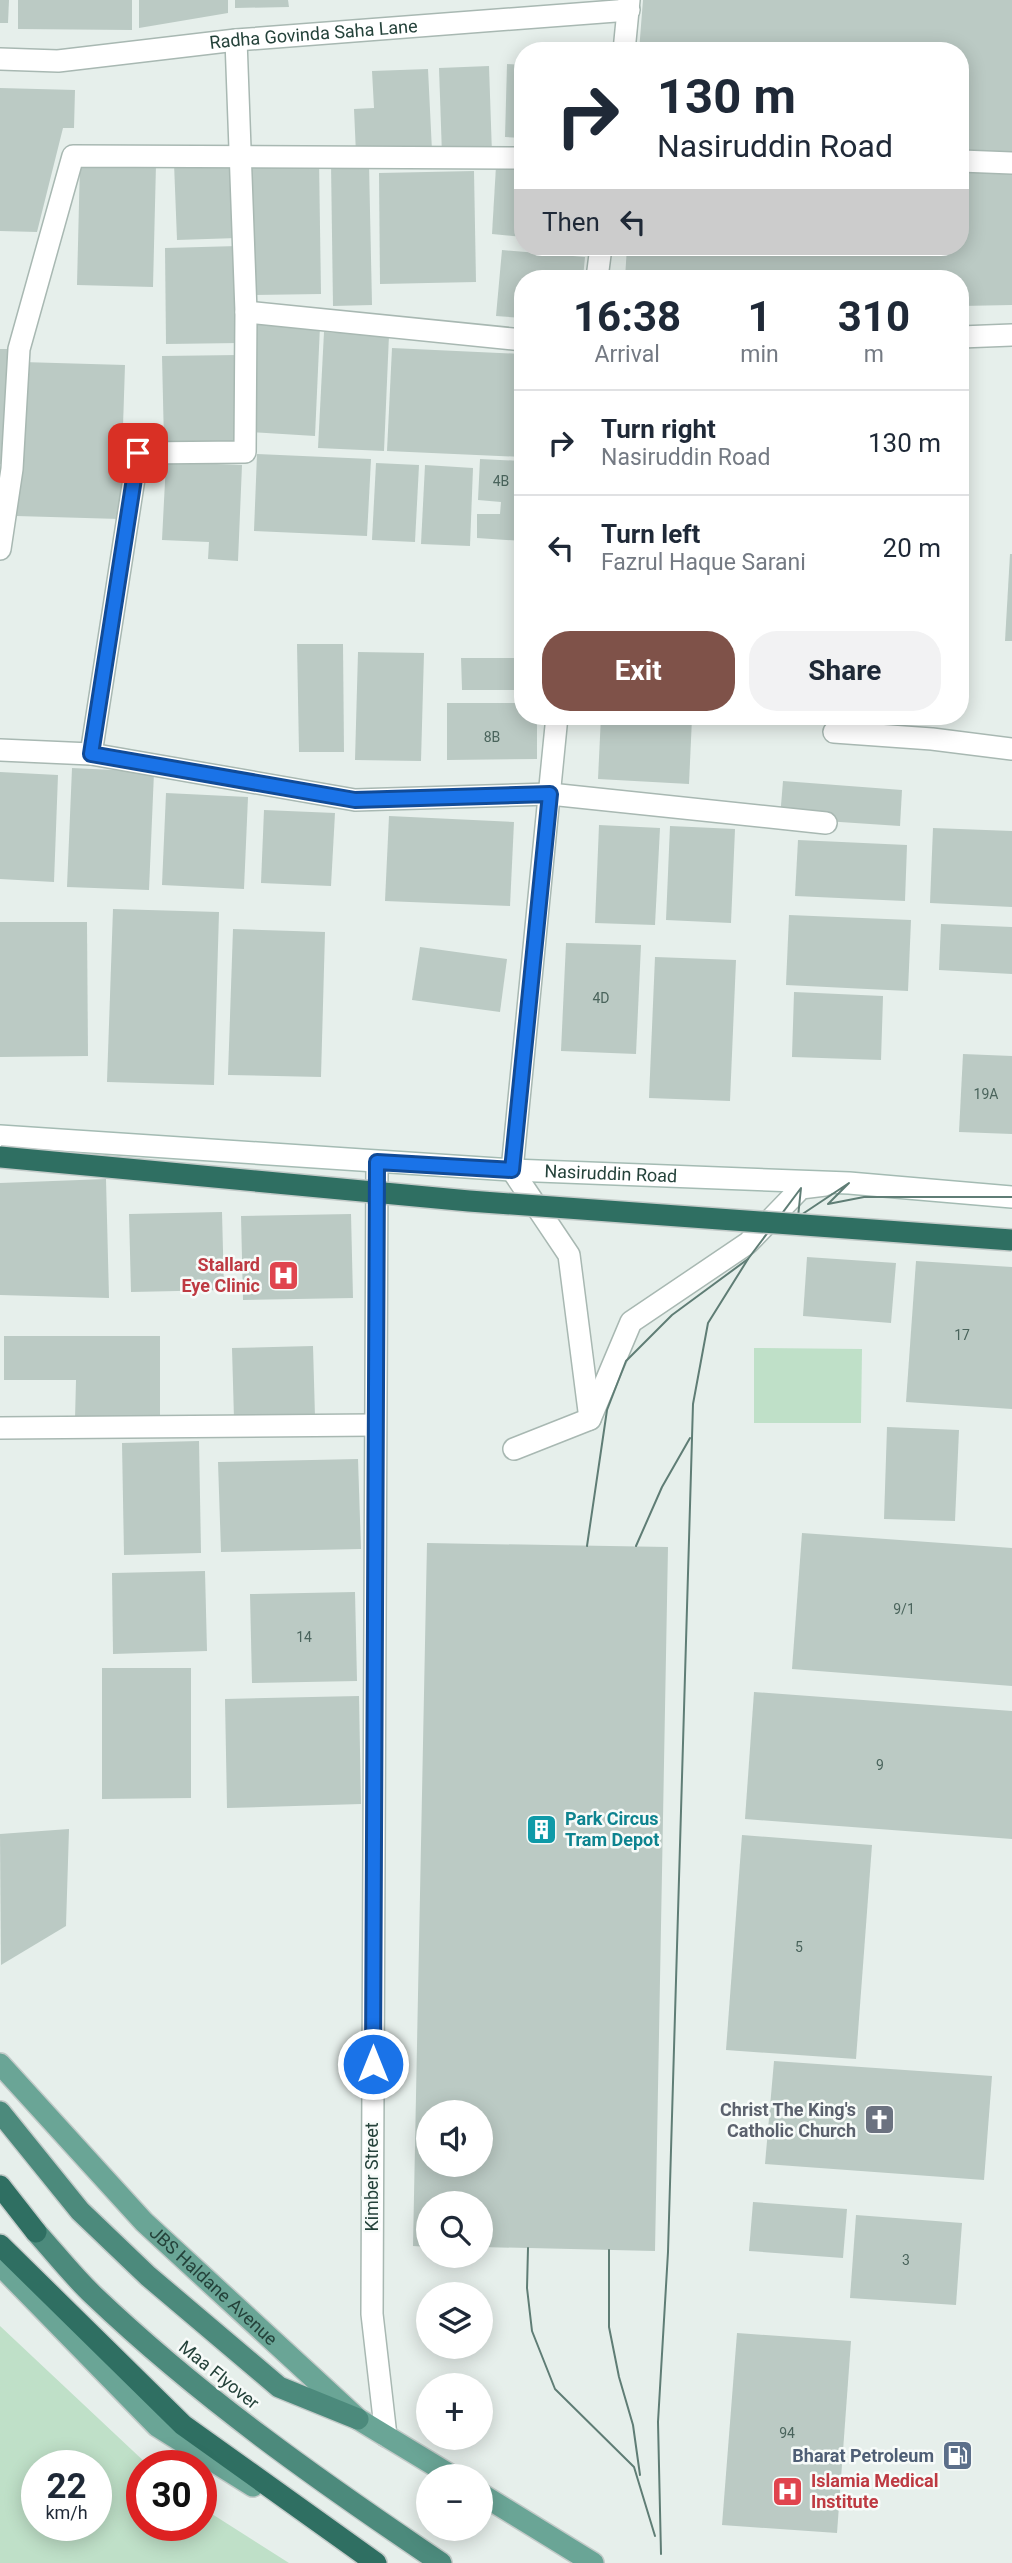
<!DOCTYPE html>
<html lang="en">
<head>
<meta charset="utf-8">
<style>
	body { margin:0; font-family:Roboto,sans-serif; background:#f2f2f3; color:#1f2937; height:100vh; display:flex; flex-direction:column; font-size:26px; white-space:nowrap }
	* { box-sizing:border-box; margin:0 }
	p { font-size:23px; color:#747a83 }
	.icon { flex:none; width:38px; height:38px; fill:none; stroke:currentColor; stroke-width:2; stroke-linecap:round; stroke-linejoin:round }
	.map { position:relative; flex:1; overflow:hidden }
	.sheet { position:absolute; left:514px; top:270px; width:455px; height:455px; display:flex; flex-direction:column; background:#fff; border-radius:28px; box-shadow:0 4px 18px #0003 }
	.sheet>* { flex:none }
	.top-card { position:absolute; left:514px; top:42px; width:455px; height:214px; border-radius:28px; box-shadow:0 4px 18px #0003; background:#fff; color:#1f2937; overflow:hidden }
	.tools { position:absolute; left:416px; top:2100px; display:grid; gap:14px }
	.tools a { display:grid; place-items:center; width:77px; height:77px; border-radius:50%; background:#fff; box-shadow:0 4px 18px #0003; font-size:35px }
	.speed { position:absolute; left:21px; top:2450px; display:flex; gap:14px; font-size:35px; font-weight:700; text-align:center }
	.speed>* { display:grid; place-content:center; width:91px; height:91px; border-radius:50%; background:#fff; box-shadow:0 4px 18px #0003; line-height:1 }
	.speed small { font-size:18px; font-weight:400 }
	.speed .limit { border:10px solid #d22; background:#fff; color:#111 }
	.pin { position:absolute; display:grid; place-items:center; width:60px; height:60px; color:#fff; margin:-30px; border-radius:14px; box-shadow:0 4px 10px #0006 }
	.me { position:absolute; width:77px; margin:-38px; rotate:0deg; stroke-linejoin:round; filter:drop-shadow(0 0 5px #0008) }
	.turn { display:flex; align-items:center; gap:24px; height:147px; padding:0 28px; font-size:32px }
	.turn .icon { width:91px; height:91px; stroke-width:2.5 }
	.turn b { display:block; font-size:49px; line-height:60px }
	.then { display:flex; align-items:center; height:66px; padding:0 28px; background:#0003; gap:14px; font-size:26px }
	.eta { display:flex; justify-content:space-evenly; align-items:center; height:119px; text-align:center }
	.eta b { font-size:42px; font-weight:700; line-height:49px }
	.cta { display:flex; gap:14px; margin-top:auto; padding:14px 28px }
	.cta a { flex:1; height:80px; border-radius:28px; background:#7f5249; color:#fff; font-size:28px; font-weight:700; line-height:80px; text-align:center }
	.cta a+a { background:#f2f2f3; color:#1f2937 }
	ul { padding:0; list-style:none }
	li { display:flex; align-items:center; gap:21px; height:105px; padding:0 28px; border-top:2px solid #e0e1e3 }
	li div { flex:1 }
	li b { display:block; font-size:26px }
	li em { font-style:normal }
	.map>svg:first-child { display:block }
	.green { fill:#bfe0c8; fill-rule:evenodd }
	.building { fill:#bbcac4; fill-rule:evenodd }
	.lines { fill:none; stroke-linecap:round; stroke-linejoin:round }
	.service-casing { stroke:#a8b8b2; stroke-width:24 }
	.minor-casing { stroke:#a8b8b2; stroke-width:24 }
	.secondary-casing { stroke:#a4bbb3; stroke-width:24 }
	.primary-casing { stroke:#c2cac8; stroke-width:24 }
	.trunk-casing { stroke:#c2cac8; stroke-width:24 }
	.motorway-casing { stroke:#c2cac8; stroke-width:24 }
	.service { stroke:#fff; stroke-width:21 }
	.minor { stroke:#fff; stroke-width:21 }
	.secondary { stroke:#fff; stroke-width:21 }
	.primary { stroke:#6aa596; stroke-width:21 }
	.trunk { stroke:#4c8a7c; stroke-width:21 }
	.motorway { stroke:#2f6f62; stroke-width:21 }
	.tram { stroke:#5f7d75; stroke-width:2 }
	.motorway-bridge-casing { stroke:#c2cac8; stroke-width:24; stroke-linecap:butt }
	.motorway-bridge { stroke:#2f6f62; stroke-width:21 }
	.route-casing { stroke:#114b97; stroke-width:18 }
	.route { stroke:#1a73e8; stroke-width:12 }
	.labels { text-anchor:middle; stroke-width:5; stroke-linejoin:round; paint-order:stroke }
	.number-label { font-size:14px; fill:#4a645c }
	.street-label { font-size:18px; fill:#24423a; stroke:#f7fbf9 }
	.health-label { font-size:18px; font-weight:bold; fill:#be3a42; stroke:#f7fbf9; text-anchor:end }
	.culture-label { font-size:18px; font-weight:bold; fill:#0d838f; stroke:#f7fbf9; text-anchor:start }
	.worship-label { font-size:18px; font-weight:bold; fill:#5b616d; stroke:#f7fbf9; text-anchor:end }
	.service-label { font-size:18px; font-weight:bold; fill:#4e5e75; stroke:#f7fbf9; text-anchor:end }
</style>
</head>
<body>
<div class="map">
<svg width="1012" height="2563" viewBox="0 0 1012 2563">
	<rect width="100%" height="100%" fill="#e6efeb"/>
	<g class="green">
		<polygon points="754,1348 862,1349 861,1423 754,1423"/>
		<path d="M0,2326l149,140h-7v59h59v-18l88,56h-289zM37,2466h59v59h-59z"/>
	</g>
	<g class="building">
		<polygon points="0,0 9,0 8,23 0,23"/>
		<polygon points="18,0 132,0 132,30 18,29"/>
		<polygon points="139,0 228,0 228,13 139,28"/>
		<polygon points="235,0 288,0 289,7 235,8"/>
		<polygon points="643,0 1012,0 1012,305 961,306 961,278 625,278 627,247 961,247 961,51 639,51"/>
		<polygon points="507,64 523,65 523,138 505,137"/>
		<polygon points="489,66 492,154 442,155 439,68"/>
		<polygon points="428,69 432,151 356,154 354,109 374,108 372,71"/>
		<polygon points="0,88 75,90 74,128 63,128 37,232 0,231"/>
		<polygon points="319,159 321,294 252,295 250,161"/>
		<polygon points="235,161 237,238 177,240 174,163"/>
		<polygon points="80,162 156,164 153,287 77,285"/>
		<polygon points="331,163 369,163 372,305 333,306"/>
		<polygon points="496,166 523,167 523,237 492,234"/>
		<polygon points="474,171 476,282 380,284 379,173"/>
		<polygon points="238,246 239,343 166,344 165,248"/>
		<polygon points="502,250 585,257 583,278 523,278 523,318 496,316"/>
		<polygon points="254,323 320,326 315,436 249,432"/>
		<polygon points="324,332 389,335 384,451 318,448"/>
		<polygon points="392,348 523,354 523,457 387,451"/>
		<polygon points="0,349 11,349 8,465 0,464"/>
		<polygon points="238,355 239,442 164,443 162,356"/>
		<polygon points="22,362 125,365 120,519 16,516"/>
		<polygon points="257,454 371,459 367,536 254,531"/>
		<polygon points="480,459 523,461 523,541 477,538 477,514 500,514 501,502 478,500"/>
		<polygon points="166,462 242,465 238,561 208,559 209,542 162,540"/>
		<polygon points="376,463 419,465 415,542 372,540"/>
		<polygon points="425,465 473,468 470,546 421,544"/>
		<polygon points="1010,554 1012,554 1012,641 1005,641"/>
		<polygon points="297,644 343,644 344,752 299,752"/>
		<polygon points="358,652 424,653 421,761 355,760"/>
		<polygon points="461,658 523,658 523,690 462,690"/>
		<polygon points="447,703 523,703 523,716 537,716 537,759 447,760"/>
		<polygon points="601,716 692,718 689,784 598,779"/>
		<polygon points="72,768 154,772 149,890 67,887"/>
		<polygon points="0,772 58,775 54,882 0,879"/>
		<polygon points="783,781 902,790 900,826 780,818"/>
		<polygon points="166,793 248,797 244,889 162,885"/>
		<polygon points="264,810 335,813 331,886 261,883"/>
		<polygon points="389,816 514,822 510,906 385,901"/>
		<polygon points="599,825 660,828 655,925 595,923"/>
		<polygon points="670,826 735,829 731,923 666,920"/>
		<polygon points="933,828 1012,831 1012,907 930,903"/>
		<polygon points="798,840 907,845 905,901 795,896"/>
		<polygon points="113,909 219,912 214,1085 107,1082"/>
		<polygon points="789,915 911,920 908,991 786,985"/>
		<polygon points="0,922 87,922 88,1056 0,1057"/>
		<polygon points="941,924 1012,927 1012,974 939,970"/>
		<polygon points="233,929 325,932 321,1077 228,1075"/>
		<polygon points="566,943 641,945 636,1054 561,1051"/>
		<polygon points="420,947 507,959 500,1012 412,1000"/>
		<polygon points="655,957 736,960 730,1101 649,1098"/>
		<polygon points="794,992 883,996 881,1060 792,1057"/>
		<polygon points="963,1054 1012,1056 1012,1134 959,1132"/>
		<polygon points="106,1179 109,1298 0,1295 0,1183"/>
		<polygon points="222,1212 224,1290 131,1292 129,1214"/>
		<polygon points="351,1214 353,1298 243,1300 241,1216"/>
		<polygon points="807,1257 896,1263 891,1323 803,1316"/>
		<polygon points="916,1261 1012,1267 1012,1409 906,1402"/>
		<polygon points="4,1336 160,1336 160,1418 75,1419 76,1380 4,1380"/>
		<polygon points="313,1346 315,1417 234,1419 232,1348"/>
		<polygon points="887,1427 959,1430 955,1521 884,1519"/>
		<polygon points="199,1441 201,1553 124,1555 122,1443"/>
		<polygon points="358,1459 361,1549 221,1552 218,1462"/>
		<polygon points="802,1533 1012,1548 1012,1686 792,1669"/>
		<path d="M427,1543l241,4 -13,704 -174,-4v-44h-52v44l-16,-1zM429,2112h52v53h-52z"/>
		<polygon points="205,1571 207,1651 113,1654 112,1573"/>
		<polygon points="355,1592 357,1681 252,1683 250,1594"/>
		<polygon points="102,1668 191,1668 191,1798 102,1799"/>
		<polygon points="754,1692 1012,1711 1012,1839 745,1819"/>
		<polygon points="359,1696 361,1804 227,1808 225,1699"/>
		<polygon points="69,1829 66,1926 1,1965 0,1834"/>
		<polygon points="742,1835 872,1845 856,2059 726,2050"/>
		<polygon points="774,2061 992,2076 984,2180 765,2164"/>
		<polygon points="753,2202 847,2209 843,2258 749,2251"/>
		<polygon points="856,2215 962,2223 956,2305 850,2298"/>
		<polygon points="737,2333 851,2341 837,2533 722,2525"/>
	</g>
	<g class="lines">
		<defs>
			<g id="service">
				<polyline points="961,161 1012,163"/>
				<polyline points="512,1170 569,1255 590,1419"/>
				<polyline points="514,1449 590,1419 631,1322 748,1243 801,1188 825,1185"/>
			</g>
			<g id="minor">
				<polyline points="236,40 246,312"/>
				<polyline points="624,51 629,0"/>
				<path id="s1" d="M0,59l58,2 178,-21 393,-30"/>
				<polyline points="597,278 601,247"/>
				<polyline points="961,337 1012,335"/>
				<polyline points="0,549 12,469 19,349 73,156 523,158"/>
				<polyline points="834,732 932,739 1012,749"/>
				<polyline points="0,750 91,754 355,800 550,794 826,823"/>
				<polyline points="91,754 138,453 245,452 246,312 523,340"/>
				<polyline points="377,1162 372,2314 386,2436"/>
				<polyline points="512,1170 557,716"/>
				<polyline points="0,1428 374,1425"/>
			</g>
			<g id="secondary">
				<path id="s2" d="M0,1136l512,34 337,13 163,14"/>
			</g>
			<g id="primary">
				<path id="s3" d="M0,2064l144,158 214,197 94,57"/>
				<polyline points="0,2265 157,2426 253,2486"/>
				<polyline points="481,2494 593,2563"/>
			</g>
			<g id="trunk">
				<polyline points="0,2112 80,2211 148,2276 279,2387 358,2419"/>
				<path d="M36,2232c19,21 37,44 57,63 108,103 225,185 348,268"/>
			</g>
			<g id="motorway">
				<polyline points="0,2186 36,2232"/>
				<polyline points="0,2245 183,2425 376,2563"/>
			</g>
		</defs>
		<use href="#service" class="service-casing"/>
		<use href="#minor" class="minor-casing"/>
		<use href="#secondary" class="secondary-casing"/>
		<use href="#primary" class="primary-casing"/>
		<use href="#trunk" class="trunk-casing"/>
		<use href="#motorway" class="motorway-casing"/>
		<use href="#service" class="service"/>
		<use href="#minor" class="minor"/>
		<use href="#secondary" class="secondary"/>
		<use href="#primary" class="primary"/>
		<use href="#trunk" class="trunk"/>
		<use href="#motorway" class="motorway"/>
		<g class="tram">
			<polyline points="587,1546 607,1410 626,1361 672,1315 748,1259 801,1188 798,1217 849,1183 828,1204 864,1197 1012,1197"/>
			<polyline points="636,1546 662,1487 690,1438"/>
			<polyline points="528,2248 527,2288 532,2331 555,2389 634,2467 655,2536"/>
			<polyline points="609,2250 609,2327 619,2377 633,2425 640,2475"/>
			<polyline points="661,2554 658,2422 668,2252 693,1404 708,1323 748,1259"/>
		</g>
		<defs>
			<polyline id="motorway-bridge" points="0,1157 469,1201 1012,1240"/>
		</defs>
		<use href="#motorway-bridge" class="motorway-bridge-casing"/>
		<use href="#motorway-bridge" class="motorway-bridge"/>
	</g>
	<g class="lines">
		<defs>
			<polyline id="route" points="138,453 91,754 355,800 550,794 512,1170 377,1162 373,2064"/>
		</defs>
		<use href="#route" class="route-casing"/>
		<use href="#route" class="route"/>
	</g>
	<defs>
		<symbol id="hospital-square" viewBox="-11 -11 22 22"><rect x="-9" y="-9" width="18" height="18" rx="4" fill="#e0444e" stroke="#f7fbf9"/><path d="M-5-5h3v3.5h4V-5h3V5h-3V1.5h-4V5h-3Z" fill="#fff"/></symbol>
		<symbol id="building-square" viewBox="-11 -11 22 22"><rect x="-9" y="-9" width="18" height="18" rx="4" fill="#0f9aa8" stroke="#f7fbf9"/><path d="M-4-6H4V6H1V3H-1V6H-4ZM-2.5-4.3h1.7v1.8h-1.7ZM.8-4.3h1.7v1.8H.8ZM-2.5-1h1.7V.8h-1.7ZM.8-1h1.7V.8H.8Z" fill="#fff"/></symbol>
		<symbol id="church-square" viewBox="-11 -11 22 22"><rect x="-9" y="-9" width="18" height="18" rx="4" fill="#6b7280" stroke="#f7fbf9"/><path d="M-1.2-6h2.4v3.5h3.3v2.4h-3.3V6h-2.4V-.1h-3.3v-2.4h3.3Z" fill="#fff"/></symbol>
		<symbol id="fuel-square" viewBox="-11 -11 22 22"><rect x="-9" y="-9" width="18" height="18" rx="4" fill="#5c6f8a" stroke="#f7fbf9"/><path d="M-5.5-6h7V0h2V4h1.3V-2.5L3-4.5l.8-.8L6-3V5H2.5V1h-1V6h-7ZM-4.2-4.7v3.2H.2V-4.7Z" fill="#fff"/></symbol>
	</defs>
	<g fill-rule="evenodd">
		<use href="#hospital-square" x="266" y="1258" width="35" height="35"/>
		<use href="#building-square" x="524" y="1812" width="35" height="35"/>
		<use href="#church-square" x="862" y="2102" width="35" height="35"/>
		<use href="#fuel-square" x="940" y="2438" width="35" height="35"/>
		<use href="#hospital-square" x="770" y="2474" width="35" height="35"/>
	</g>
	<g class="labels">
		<g class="number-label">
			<text x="501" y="486">4B</text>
			<text x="492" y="742">8B</text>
			<text x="601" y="1003">4D</text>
			<text x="986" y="1099">19A</text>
			<text x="962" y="1340">17</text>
			<text x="904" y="1614">9/1</text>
			<text x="304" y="1642">14</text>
			<text x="880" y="1770">9</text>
			<text x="799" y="1952">5</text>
			<text x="906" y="2265">3</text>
			<text x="787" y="2438">94</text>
		</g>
		<g class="street-label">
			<text dy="6" stroke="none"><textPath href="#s1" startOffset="315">Radha Govinda Saha Lane</textPath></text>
			<text dy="6" stroke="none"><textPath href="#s2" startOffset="612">Nasiruddin Road</textPath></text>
			<text transform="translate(372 2177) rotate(-90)" y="6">Kimber Street</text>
			<text dy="6" stroke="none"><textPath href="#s3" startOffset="308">JBS Haldane Avenue</textPath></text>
			<text transform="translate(219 2375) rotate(39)" y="6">Maa Flyover</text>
		</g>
		<g class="health-label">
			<text x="260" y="1271">Stallard<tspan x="260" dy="21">Eye Clinic</tspan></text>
			<text x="811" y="2487" text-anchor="start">Islamia Medical<tspan x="811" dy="21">Institute</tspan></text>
		</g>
		<g class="culture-label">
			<text x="565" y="1825">Park Circus<tspan x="565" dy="21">Tram Depot</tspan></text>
		</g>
		<g class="worship-label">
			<text x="856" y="2116">Christ The King's<tspan x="856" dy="21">Catholic Church</tspan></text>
		</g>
		<g class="service-label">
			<text x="934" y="2462">Bharat Petroleum</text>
		</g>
	</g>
</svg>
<div class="tools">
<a><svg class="icon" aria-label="sound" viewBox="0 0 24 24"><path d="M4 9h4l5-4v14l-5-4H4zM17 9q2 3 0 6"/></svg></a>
<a><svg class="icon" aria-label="search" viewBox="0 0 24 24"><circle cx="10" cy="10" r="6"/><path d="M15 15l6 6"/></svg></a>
<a><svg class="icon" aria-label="layers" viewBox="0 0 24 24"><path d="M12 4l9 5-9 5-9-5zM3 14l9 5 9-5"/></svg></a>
<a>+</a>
<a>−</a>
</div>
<div class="speed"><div>22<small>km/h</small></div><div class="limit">30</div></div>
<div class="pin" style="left:138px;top:453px;background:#d93025"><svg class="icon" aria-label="arrive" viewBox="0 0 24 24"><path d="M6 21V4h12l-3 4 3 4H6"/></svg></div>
<svg class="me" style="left:373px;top:2064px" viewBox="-20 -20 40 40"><circle r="17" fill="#1a73e8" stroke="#fff" stroke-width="3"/><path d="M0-11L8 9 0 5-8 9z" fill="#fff"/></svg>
<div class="top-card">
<div class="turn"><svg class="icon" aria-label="right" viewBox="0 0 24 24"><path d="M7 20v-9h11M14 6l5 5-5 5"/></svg><div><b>130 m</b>Nasiruddin Road</div></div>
<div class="then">Then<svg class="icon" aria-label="left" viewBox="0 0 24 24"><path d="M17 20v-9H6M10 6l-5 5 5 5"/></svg></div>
</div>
<section class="sheet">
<div class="eta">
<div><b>16:38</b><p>Arrival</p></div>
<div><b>1</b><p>min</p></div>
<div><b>310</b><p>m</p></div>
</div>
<ul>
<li><svg class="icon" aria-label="right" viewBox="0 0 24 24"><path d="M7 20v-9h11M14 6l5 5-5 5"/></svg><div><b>Turn right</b><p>Nasiruddin Road</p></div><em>130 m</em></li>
<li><svg class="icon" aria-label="left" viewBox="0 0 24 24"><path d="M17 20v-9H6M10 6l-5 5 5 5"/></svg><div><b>Turn left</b><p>Fazrul Haque Sarani</p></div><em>20 m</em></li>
</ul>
<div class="cta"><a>Exit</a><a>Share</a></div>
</section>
</div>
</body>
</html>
